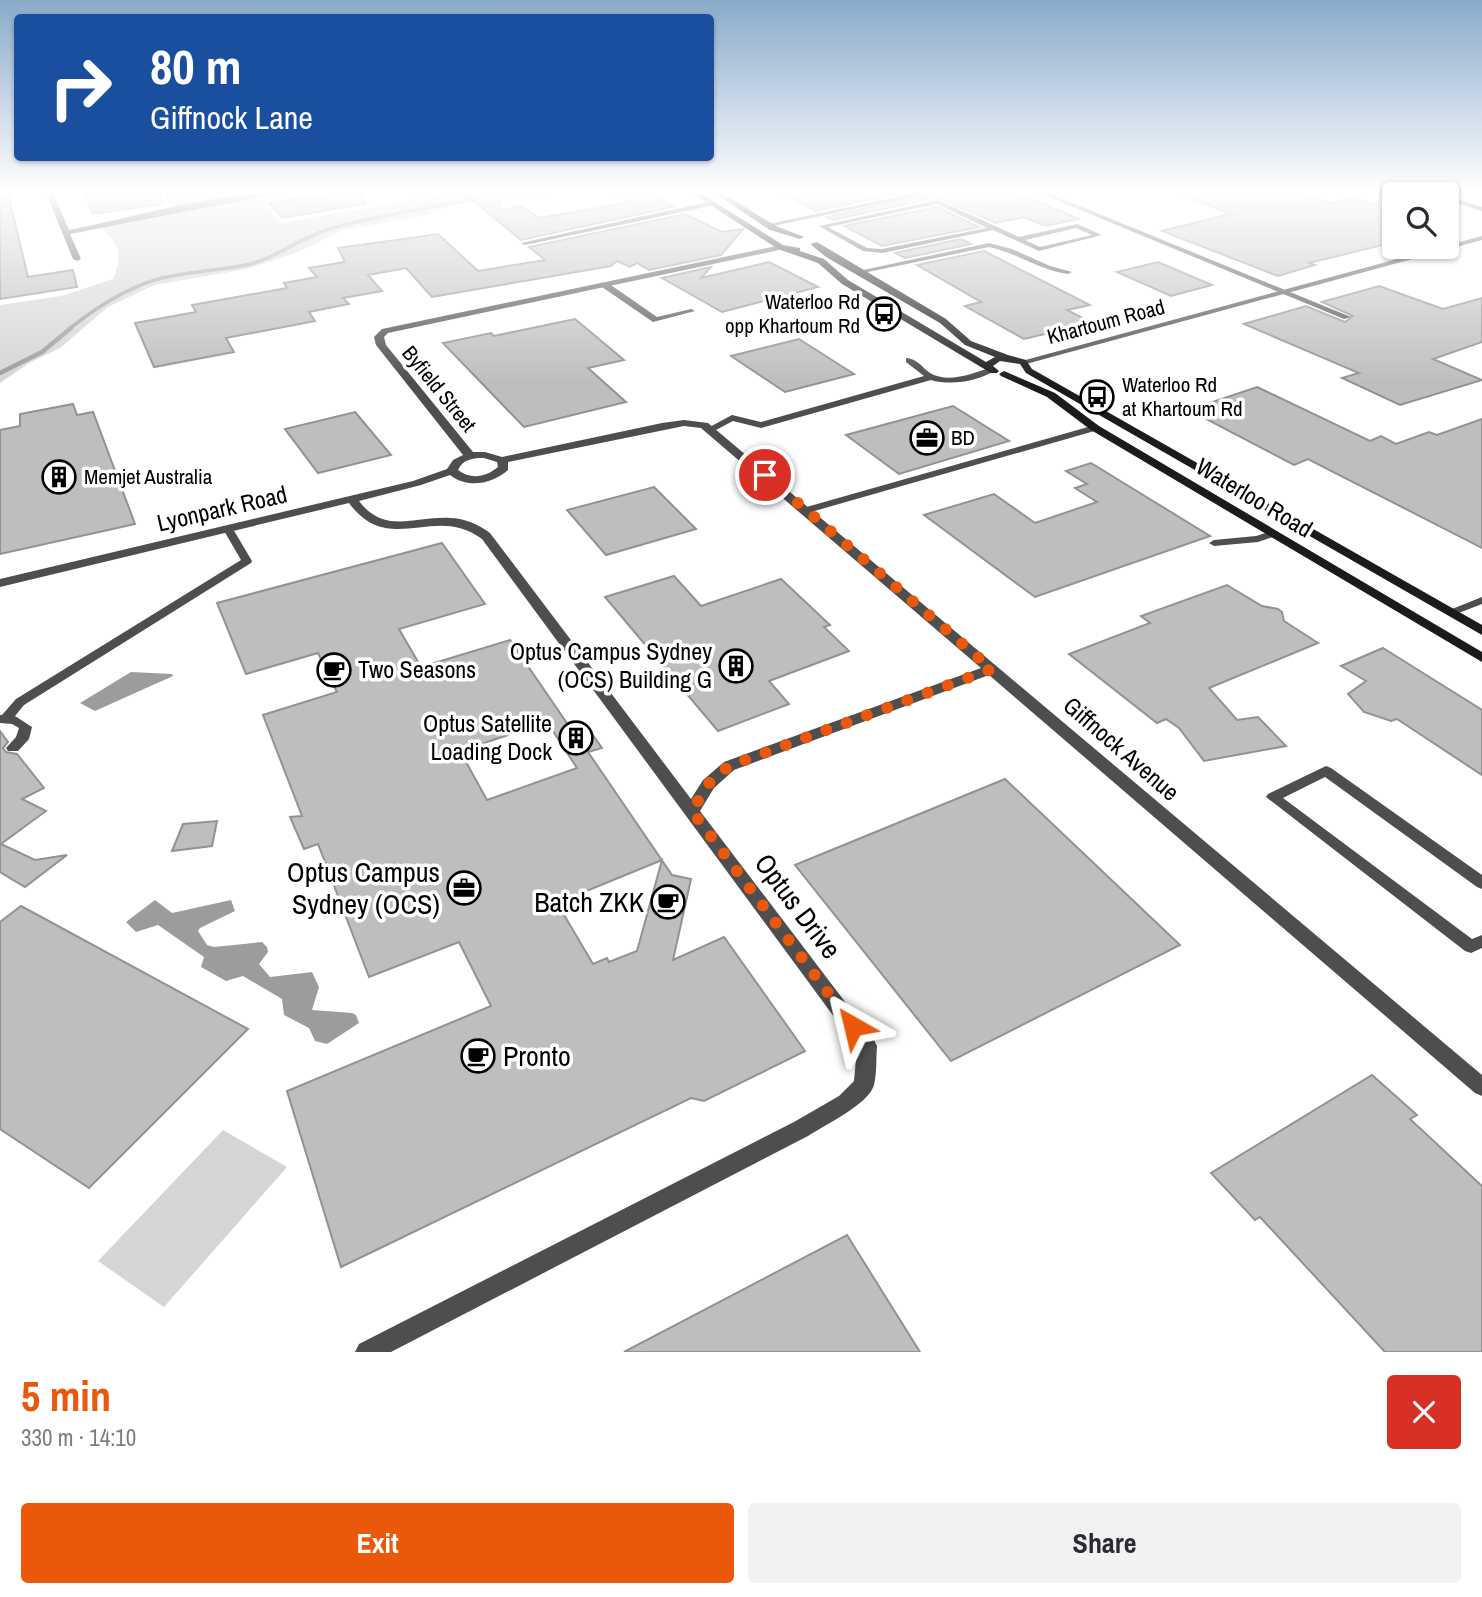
<!DOCTYPE html>
<html lang="en">
<head>
<meta charset="utf-8">
<style>
	body { margin:0; font-family:"Archivo Narrow",sans-serif; background:#f2f2f3; color:#2b2b33; height:100vh; display:flex; flex-direction:column; font-size:26px; white-space:nowrap }
	* { box-sizing:border-box; margin:0 }
	p { font-size:23px; color:#7c7c81 }
	.icon { flex:none; width:38px; height:38px; fill:none; stroke:currentColor; stroke-width:2; stroke-linecap:round; stroke-linejoin:round }
	.map { position:relative; height:1352px; overflow:hidden }
	.drawer { display:flex; flex-direction:column; background:#fff; flex:1 }
	.drawer>* { flex:none }
	.guide { position:absolute; left:14px; top:14px; width:700px; height:147px; border-radius:7px; box-shadow:0 2px 5px #0004; background:#1a4fa0; color:#fff; overflow:hidden }
	.controls { position:absolute; left:1382px; top:182px; display:grid; gap:14px }
	.controls a { display:grid; place-items:center; width:77px; height:77px; border-radius:7px; background:#fff; box-shadow:0 2px 5px #0004; font-size:35px }
	.pin { position:absolute; display:grid; place-items:center; width:60px; height:60px; color:#fff; margin:-30px; border:4px solid #fff; border-radius:50%; box-shadow:0 2px 7px #0007 }
	.me { position:absolute; width:77px; margin:-38px; rotate:323deg; stroke-linejoin:round; filter:drop-shadow(0 0 5px #0008) }
	.turn { display:flex; align-items:center; gap:24px; height:147px; padding:0 21px; font-size:32px }
	.turn .icon { width:91px; height:91px; stroke-width:2.5 }
	.turn b { display:block; font-size:49px; line-height:60px }
	.round { display:grid; place-items:center; flex:none; width:74px; height:74px; border-radius:7px; background:#f2f2f3 }
	.summary { display:flex; align-items:center; justify-content:space-between; height:119px; padding:0 21px }
	h1 { font-size:42px; font-weight:700; line-height:52px; color:#ea580c }
	.cta { display:flex; gap:14px; margin-top:auto; padding:14px 21px }
	.cta a { flex:1; height:80px; border-radius:7px; background:#ea580c; color:#fff; font-size:28px; font-weight:700; line-height:80px; text-align:center }
	.cta a+a { background:#f2f2f3; color:#2b2b33 }
	.map>svg:first-child { display:block }
	.green { fill:#d5d5d5 }
	.water { fill:#9c9c9c }
	.lines { fill:none; stroke-linecap:round; stroke-linejoin:round }
	.stream-far1 { stroke:#9c9c9c; stroke-width:3.5 }
	.stream { stroke:#9c9c9c; stroke-width:4.5 }
	.building { fill:#bebebe; stroke:#929292; stroke-width:2; fill-rule:evenodd }
	.lane { fill:#4e4e4e; fill-rule:evenodd }
	.street { fill:#4e4e4e; fill-rule:evenodd }
	.secondary { fill:#1b1b1b; fill-rule:evenodd }
	.route { stroke:#ea580c; stroke-width:12; stroke-dasharray:0 21.6 }
	.labels { text-anchor:middle; stroke-width:7; stroke-linejoin:round; paint-order:stroke }
	.far-poi-label { font-size:21px; fill:#000; stroke:#fff; text-anchor:start }
	.far-street-label { font-size:21px; fill:#000; stroke:#fff }
	.street-label { font-size:24px; fill:#000; stroke:#fff }
	.poi-label { font-size:24px; fill:#000; stroke:#fff; text-anchor:end }
	.near-poi-label { font-size:28px; fill:#000; stroke:#fff; text-anchor:end }
	.near-street-label { font-size:28px; fill:#000; stroke:#fff }
</style>
</head>
<body>
<div class="map">
<svg width="1482" height="1352" viewBox="0 0 1482 1352">
	<rect width="100%" height="100%" fill="#fff"/>
	<g class="green">
		<polygon points="164,193 228,193 230,196 171,207"/>
		<path d="M454,193h100l-102,11 -26,11 -83,15 -45,22 -51,17 -93,16 -46,22 -48,41 -31,15 -29,20v-78l61,-9 52,-17c10,-24 7,-34 -12,-51l159,-32 20,27z"/>
		<polygon points="223,1130 287,1167 164,1307 98,1261"/>
	</g>
	<g class="water">
		<polygon points="131,672 172,674 173,676 95,711 80,703"/>
		<polygon points="155,900 172,913 231,900 235,911 200,928 198,931 207,945 214,947 262,942 267,947 268,952 259,964 270,977 312,972 319,987 312,1010 352,1013 356,1015 359,1023 327,1044 315,1041 309,1028 284,1015 282,999 243,976 226,981 201,967 204,957 158,925 136,932 126,922"/>
	</g>
	<g class="lines">
		<g class="stream-far1">
			<polyline points="494,196 513,193"/>
			<path d="M69,329c29,-23 65,-47 103,-53 24,-5 50,-6 74,-11 29,-6 54,-27 83,-36 48,-14 101,-21 151,-31"/>
		</g>
		<polyline class="stream" points="0,373 42,352 71,328"/>
	</g>
	<g class="building">
		<polygon points="0,193 8,193 28,277 73,270 77,287 0,299"/>
		<polygon points="84,193 161,193 162,204 93,214"/>
		<polygon points="330,193 362,193 364,204 282,218 269,203"/>
		<polygon points="464,193 499,193 500,210 522,206 539,218 628,203 612,193 652,193 673,207 521,240"/>
		<polygon points="781,193 901,193 816,211"/>
		<polygon points="932,193 1018,193 1079,219 1045,226 1024,217 996,223 937,197 833,220 827,217"/>
		<polygon points="1179,193 1300,193 1330,203 1354,198 1395,211 1395,242 1309,263 1315,265 1278,276 1162,231 1230,214"/>
		<polygon points="937,207 979,227 882,246 844,226"/>
		<polygon points="685,214 722,232 743,229 721,255 649,270 637,263 630,267 617,261 611,266 432,297 406,268 368,275 382,291 343,298 349,304 309,312 315,321 226,338 234,352 154,367 135,323 196,312 192,305 287,288 284,283 317,277 309,268 345,262 338,248 438,234 478,271 545,260 529,247"/>
		<polygon points="961,239 971,244 905,258 895,253"/>
		<polygon points="984,251 1090,305 1067,310 1092,323 1024,339 965,306 981,302 917,265"/>
		<polygon points="769,262 818,287 722,312 662,278 711,267 701,278"/>
		<polygon points="1158,262 1212,285 1171,296 1117,272"/>
		<polygon points="1379,286 1443,309 1482,298 1482,342 1433,359 1482,380 1400,405 1342,378 1359,373 1244,324 1306,306 1345,322 1353,316 1322,302"/>
		<polygon points="575,319 624,360 588,368 626,402 524,427 443,343 491,333 494,336"/>
		<polygon points="799,339 854,374 785,392 731,356"/>
		<polygon points="1257,387 1370,441 1381,436 1396,444 1429,432 1437,435 1482,419 1482,548 1308,459 1294,465 1189,410"/>
		<polygon points="73,404 77,415 93,412 135,524 0,554 0,430 20,426 20,414"/>
		<polygon points="953,406 1009,441 899,474 846,435"/>
		<polygon points="355,412 391,455 318,473 285,429"/>
		<polygon points="1091,463 1210,536 1035,597 924,515 994,494 1035,523 1097,502 1075,488 1087,484 1066,471"/>
		<polygon points="654,487 696,529 606,555 567,510"/>
		<path d="M442,543l43,61 -86,25 22,38 89,-27 61,89 14,-5 17,24 -14,4 84,123 19,4 -18,81 51,-23 81,114 -101,50 -13,-3 -350,169 -54,-176 204,-85 -32,-64 -90,35 -51,-133 -14,5 -14,-32 12,-1 -39,-101 74,-23 -19,-39 -72,21 -29,-71zM547,722l30,46 -90,32 -27,-49zM662,860l-25,91 -28,11 -2,-4 -14,6 -36,-61z"/>
		<polygon points="674,576 701,606 781,579 830,625 824,627 849,651 769,681 789,704 718,731 605,597"/>
		<polygon points="1227,585 1262,606 1278,609 1282,612 1284,621 1318,643 1209,688 1237,720 1258,717 1286,746 1204,761 1179,728 1166,719 1157,723 1069,654 1150,623 1141,616"/>
		<polygon points="1383,648 1482,710 1482,775 1397,719 1391,721 1364,712 1348,694 1366,681 1341,666"/>
		<polygon points="0,731 8,742 3,748 6,752 17,754 44,788 22,799 46,811 1,844 35,860 67,855 25,887 0,872"/>
		<polygon points="1005,779 1180,945 951,1061 795,865"/>
		<polygon points="217,821 212,846 172,851 183,824"/>
		<polygon points="21,906 248,1029 89,1188 0,1129 0,922"/>
		<polygon points="1372,1075 1417,1115 1410,1119 1482,1186 1482,1352 1385,1352 1260,1217 1255,1220 1211,1173"/>
		<polygon points="847,1235 920,1352 624,1352"/>
	</g>
	<g class="lines">
		<g class="lane">
			<polygon points="1039,193 1048,193 1351,317 1344,319"/>
			<path d="M938,200l81,37 58,-13 25,11 -63,16 -46,-21 -111,23 -19,-2 -44,-25zM937,204l50,24 -105,21 -15,-1 -39,-21zM1076,228l16,7 -52,12 -15,-7z"/>
			<path d="M989,243l23,6 38,17 22,6 -4,2c-28,-4 -51,-21 -79,-27l-131,27 -4,-2z"/>
			<polygon points="602,283 608,283 657,317 691,309 695,311 653,322 602,287"/>
			<path d="M906,358c10,0 16,9 24,15 19,11 43,0 62,-6l4,3c-18,11 -44,16 -65,10l-170,48 -28,-7 -19,10h-6l-2,-2 26,-14 29,7 163,-46 -18,-14z"/>
			<polygon points="1095,425 1098,426 1098,430 811,512 807,513 802,510 803,508"/>
			<polygon points="228,526 233,529 252,561 251,563 24,705 15,716 32,727 29,739 18,751 8,751 6,748 16,737 19,728 12,724 0,723 0,715 2,715 16,699 241,560 223,529"/>
			<polygon points="1272,531 1277,534 1276,536 1258,542 1214,546 1209,543 1214,540 1256,536"/>
			<polygon points="1482,597 1482,604 1451,616 1445,613 1447,611"/>
			<polygon points="1326,766 1331,768 1482,875 1482,889 1477,887 1325,777 1283,798 1472,939 1482,935 1482,948 1471,953 1465,951 1266,797 1268,794"/>
		</g>
		<g class="street">
			<path d="M46,193h7l16,37c65,-13 146,-37 211,-37l-210,41 11,25 -4,2 -4,-2z"/>
			<polygon points="915,193 930,193 768,227 764,225"/>
			<polygon points="712,201 715,205 525,245 521,243"/>
			<polygon points="1482,236 1482,240 1026,364 1018,362"/>
			<path d="M781,245l4,2 -1,2 -396,84 -4,4 2,8 87,107h12l17,5 160,-34 22,-3 24,3 774,652v21l-7,-3 -486,-418 -255,95 -20,18 -14,23 174,229 3,6c-1,12 0,27 -3,39 -5,19 -49,40 -66,51l-417,216h-36l4,-8 435,-222 45,-26 15,-15 3,-33 -375,-509c-48,-36 -92,19 -133,-36l-349,84v-8l413,-98 34,-12 6,-9 10,-5 -87,-110 -2,-8 8,-8zM684,426l17,2 280,240 -257,94 -21,18 -12,19 -201,-266c-11,-8 -25,-15 -40,-15 -36,-2 -65,17 -91,-17l62,-16 29,-10c18,14 42,9 58,-5v-8zM484,458l13,4 1,5c-12,10 -27,13 -40,3 5,-11 15,-12 26,-12z"/>
		</g>
		<g class="secondary">
			<polygon points="692,193 700,193 783,245 800,248 800,251 824,259 848,280 986,362 995,357 965,345 940,323 826,257 810,244 817,242 946,319 971,341 1008,355 1026,360 1032,369 1482,625 1482,635 1026,373 1020,364 1000,361 993,366 999,371 997,373 991,373 842,284 818,263 778,249"/>
			<polygon points="714,193 722,193 776,226 804,237 800,239 770,230"/>
			<polygon points="1429,193 1438,193 1439,194 1429,194"/>
			<polygon points="1447,196 1482,207 1482,211 1447,200"/>
			<polygon points="1004,371 1055,393 1099,426 1482,652 1482,662 1091,430 1047,397 1001,376 999,374"/>
		</g>
	</g>
	<linearGradient id="sky" x2="0" y2="1"><stop stop-color="#89aaca"/><stop offset="0.5" stop-color="#fff"/><stop offset="1" stop-color="#fff" stop-opacity="0"/></linearGradient>
	<rect width="1482" height="383" fill="url(#sky)"/>
	<g class="lines">
		<polyline class="route" points="765,475 992,669 729,766 708,784 692,811 853,1026"/>
	</g>
	<defs>
		<symbol id="bus-ring" viewBox="-11 -11 22 22"><circle r="9.5" fill="#fff" stroke="#000" stroke-width="1.5"/><path d="M-5-6H5V4H4V6H2V4H-2V6H-4V4H-5ZM-3.5-4V0h7V-4ZM-3.5 1.2v1.5H-2V1.2ZM2 1.2v1.5H3.5V1.2Z" fill="#000"/></symbol>
		<symbol id="office-ring" viewBox="-11 -11 22 22"><circle r="9.5" fill="#fff" stroke="#000" stroke-width="1.5"/><path d="M-6-3h4V-5.5h4V-3h4V5H-6ZM-1-4.5V-3h2v-1.5ZM-6 0V1H6V0Z" fill="#000"/></symbol>
		<symbol id="building-ring" viewBox="-11 -11 22 22"><circle r="9.5" fill="#fff" stroke="#000" stroke-width="1.5"/><path d="M-4-6H4V6H1V3H-1V6H-4ZM-2.5-4.3h1.7v1.8h-1.7ZM.8-4.3h1.7v1.8H.8ZM-2.5-1h1.7V.8h-1.7ZM.8-1h1.7V.8H.8Z" fill="#000"/></symbol>
		<symbol id="cafe-ring" viewBox="-11 -11 22 22"><circle r="9.5" fill="#fff" stroke="#000" stroke-width="1.5"/><path d="M-5.5-4.5H6V0H3Q3 3.5 0 3.5H-2.5Q-5.5 3.5-5.5 0ZM3-3.2v2h1.7v-2ZM-6 4.5H4V6H-6Z" fill="#000"/></symbol>
	</defs>
	<g fill-rule="evenodd">
		<use href="#bus-ring" x="865" y="295" width="38" height="38"/>
		<use href="#bus-ring" x="1078" y="378" width="38" height="38"/>
		<use href="#office-ring" x="908" y="419" width="38" height="38"/>
		<use href="#building-ring" x="40" y="458" width="38" height="38"/>
		<use href="#building-ring" x="717" y="647" width="38" height="38"/>
		<use href="#cafe-ring" x="315" y="651" width="38" height="38"/>
		<use href="#building-ring" x="557" y="719" width="38" height="38"/>
		<use href="#office-ring" x="445" y="869" width="38" height="38"/>
		<use href="#cafe-ring" x="649" y="883" width="38" height="38"/>
		<use href="#cafe-ring" x="459" y="1037" width="38" height="38"/>
	</g>
	<g class="labels">
		<g class="far-poi-label">
			<text x="860" y="309" text-anchor="end">Waterloo Rd<tspan x="860" dy="24">opp Khartoum Rd</tspan></text>
			<text x="1122" y="392">Waterloo Rd<tspan x="1122" dy="24">at Khartoum Rd</tspan></text>
			<text x="951" y="445">BD</text>
			<text x="84" y="484">Memjet Australia</text>
		</g>
		<g class="far-street-label">
			<text transform="translate(1106 322) rotate(-15)" y="7">Khartoum Road</text>
			<text transform="translate(439 389) rotate(51)" y="7">Byfield Street</text>
		</g>
		<g class="street-label">
			<text transform="translate(1254 498) rotate(31)" y="8">Waterloo Road</text>
			<text transform="translate(222 509) rotate(-13)" y="8">Lyonpark Road</text>
			<text transform="translate(1121 749) rotate(41)" y="8">Giffnock Avenue</text>
		</g>
		<g class="poi-label">
			<text x="712" y="660">Optus Campus Sydney<tspan x="712" dy="28">(OCS) Building G</tspan></text>
			<text x="358" y="678" text-anchor="start">Two Seasons</text>
			<text x="552" y="732">Optus Satellite<tspan x="552" dy="28">Loading Dock</tspan></text>
		</g>
		<g class="near-poi-label">
			<text x="440" y="882">Optus Campus<tspan x="440" dy="32">Sydney (OCS)</tspan></text>
			<text x="644" y="912">Batch ZKK</text>
			<text x="503" y="1066" text-anchor="start">Pronto</text>
		</g>
		<g class="near-street-label">
			<text transform="translate(798 906) rotate(53)" y="10">Optus Drive</text>
		</g>
	</g>
</svg>
<div class="controls">
<a><svg class="icon" aria-label="search" viewBox="0 0 24 24"><circle cx="10" cy="10" r="6"/><path d="M15 15l6 6"/></svg></a>
</div>
<div class="pin" style="left:765px;top:475px;background:#d93025"><svg class="icon" aria-label="arrive" viewBox="0 0 24 24"><path d="M6 21V4h12l-3 4 3 4H6"/></svg></div>
<svg class="me" style="left:853px;top:1026px" viewBox="-20 -20 40 40"><path d="M0-17L14 15 0 8-14 15z" fill="#ea580c" stroke="#fff" stroke-width="4"/></svg>
<div class="guide">
<div class="turn"><svg class="icon" aria-label="right" viewBox="0 0 24 24"><path d="M7 20v-9h11M14 6l5 5-5 5"/></svg><div><b>80 m</b>Giffnock Lane</div></div>
</div>
</div>
<section class="drawer">
<div class="summary"><div><h1>5 min</h1><p>330 m · 14:10</p></div><a class="round" style="background:#d93025;color:#fff"><svg class="icon" aria-label="close" viewBox="0 0 24 24"><path d="M6 6l12 12M18 6L6 18"/></svg></a></div>
<div class="cta"><a>Exit</a><a>Share</a></div>
</section>
</body>
</html>
